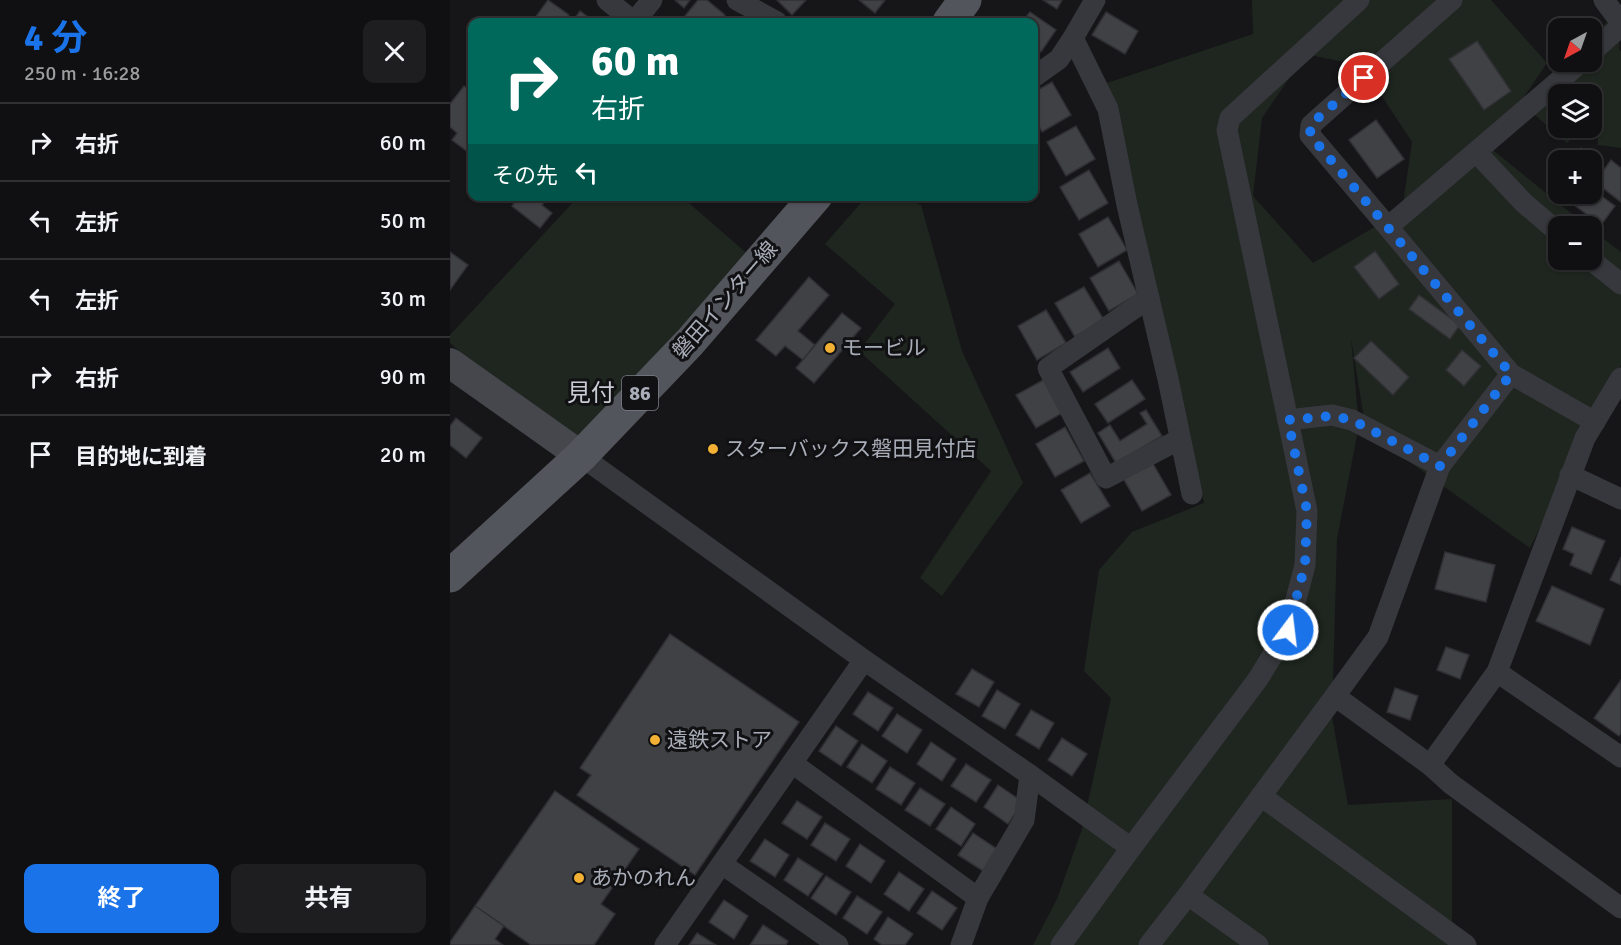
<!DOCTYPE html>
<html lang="ja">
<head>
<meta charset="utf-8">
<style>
	body { margin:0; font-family:Signika,"Noto Sans JP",sans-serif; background:#1e1e20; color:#f1f3f6; height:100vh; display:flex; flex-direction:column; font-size:22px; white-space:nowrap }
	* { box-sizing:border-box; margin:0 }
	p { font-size:20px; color:#9c9d9f }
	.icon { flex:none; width:33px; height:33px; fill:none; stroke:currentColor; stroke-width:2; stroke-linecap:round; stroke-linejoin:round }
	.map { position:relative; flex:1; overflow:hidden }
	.details { display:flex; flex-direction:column; background:#101012; width:450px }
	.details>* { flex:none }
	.guide { position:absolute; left:18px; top:18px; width:570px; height:183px; border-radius:12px; box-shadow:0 2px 4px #0004,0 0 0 2px #303032; background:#00695c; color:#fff; overflow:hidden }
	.needle { width:39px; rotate:220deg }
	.controls { position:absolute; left:1098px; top:18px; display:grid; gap:12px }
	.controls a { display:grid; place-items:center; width:54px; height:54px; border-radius:12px; background:#101012; box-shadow:0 2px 4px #0004,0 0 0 2px #303032; font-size:30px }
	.pin { position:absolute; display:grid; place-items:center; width:51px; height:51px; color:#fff; margin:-26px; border:3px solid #fff; border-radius:50%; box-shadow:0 2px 6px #0007 }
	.me { position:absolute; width:66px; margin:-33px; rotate:15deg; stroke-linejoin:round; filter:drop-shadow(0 0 4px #0008) }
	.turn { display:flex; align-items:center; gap:21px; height:126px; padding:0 24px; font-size:27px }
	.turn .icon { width:78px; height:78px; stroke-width:2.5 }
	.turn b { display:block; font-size:42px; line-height:51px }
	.then { display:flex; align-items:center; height:57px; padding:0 24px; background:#0003; gap:12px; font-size:22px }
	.round { display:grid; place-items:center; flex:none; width:63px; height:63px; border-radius:12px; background:#1e1e20 }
	.summary { display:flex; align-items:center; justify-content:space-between; height:102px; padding:0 24px }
	h1 { font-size:36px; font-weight:700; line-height:45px; color:#1a73e8 }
	.cta { display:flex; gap:12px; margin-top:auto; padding:12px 24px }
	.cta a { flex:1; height:69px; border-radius:12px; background:#1a73e8; color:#fff; font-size:24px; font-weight:700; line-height:69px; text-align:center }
	.cta a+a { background:#1e1e20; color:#f1f3f6 }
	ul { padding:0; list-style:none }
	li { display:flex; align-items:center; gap:18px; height:78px; padding:0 24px; border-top:2px solid #303032 }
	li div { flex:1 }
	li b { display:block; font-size:22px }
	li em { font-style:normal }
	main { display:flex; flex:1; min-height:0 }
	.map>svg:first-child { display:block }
	.green { fill:#1e261f; fill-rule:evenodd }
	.building { fill:#404145; stroke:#303034; stroke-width:1.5 }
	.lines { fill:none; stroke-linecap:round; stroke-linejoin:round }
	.street { stroke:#37383d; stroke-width:21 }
	.secondary { stroke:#45474d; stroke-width:30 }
	.primary { stroke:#53555c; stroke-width:33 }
	.route { stroke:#1a73e8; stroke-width:10; stroke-dasharray:0 18 }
	.poi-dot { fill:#f2b134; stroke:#111113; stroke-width:2 }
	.labels { text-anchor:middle; stroke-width:6; stroke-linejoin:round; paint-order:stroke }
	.shield { fill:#111113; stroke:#7b7e86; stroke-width:1.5 }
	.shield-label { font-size:20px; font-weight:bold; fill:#a8adb8 }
	.street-label { font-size:21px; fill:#a8adb8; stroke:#111113 }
	.poi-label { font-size:21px; fill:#a8adb8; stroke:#111113; text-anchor:start }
	.quarter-label { font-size:24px; fill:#c9ccd4; stroke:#111113 }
</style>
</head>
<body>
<main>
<section class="details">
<div class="summary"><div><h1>4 分</h1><p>250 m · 16:28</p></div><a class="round"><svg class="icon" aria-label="close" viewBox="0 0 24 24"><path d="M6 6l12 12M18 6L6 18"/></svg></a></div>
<ul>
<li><svg class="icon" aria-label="right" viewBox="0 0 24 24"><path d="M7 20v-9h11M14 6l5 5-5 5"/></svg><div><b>右折</b></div><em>60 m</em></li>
<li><svg class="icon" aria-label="left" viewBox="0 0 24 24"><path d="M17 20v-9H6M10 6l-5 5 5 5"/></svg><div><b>左折</b></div><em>50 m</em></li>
<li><svg class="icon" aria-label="left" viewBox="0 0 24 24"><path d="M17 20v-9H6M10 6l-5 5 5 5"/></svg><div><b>左折</b></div><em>30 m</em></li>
<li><svg class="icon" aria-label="right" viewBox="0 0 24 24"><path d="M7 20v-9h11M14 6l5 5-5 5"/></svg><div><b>右折</b></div><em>90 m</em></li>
<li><svg class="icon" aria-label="arrive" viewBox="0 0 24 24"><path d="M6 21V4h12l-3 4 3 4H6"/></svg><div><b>目的地に到着</b></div><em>20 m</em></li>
</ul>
<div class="cta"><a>終了</a><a>共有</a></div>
</section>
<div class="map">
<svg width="1171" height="945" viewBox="0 0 1171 945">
	<rect width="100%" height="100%" fill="#161618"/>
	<g class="green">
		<path d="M802,0h239l56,63 -25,37 42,-38h28v-26l29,-27 -2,41 2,1v97l-23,-3v-31l-6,5v-25h-34v34h25l-16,15 -47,-41 -31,45 98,79h-29v34h34v-30l29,22v113l-91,183 -164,-117 -15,-93 8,87 -22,114 -5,178 16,88 104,-6v127l17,19h-436l24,-46 25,-70 29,-131 -27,-27 15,-101 33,-38 72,-29 -106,-417 155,-52zM856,54l56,12 50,76 -10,69 -89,52 -60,-67 9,-78z"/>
		<polygon points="128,197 232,197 308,263 131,456 0,343 0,335"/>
		<polygon points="416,197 452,197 471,205 512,351 573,483 492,596 470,578 541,471 409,351 445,304 375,244"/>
	</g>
	<g class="building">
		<polygon points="98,0 119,15 114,22 82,22"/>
		<polygon points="225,0 240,0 234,8"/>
		<polygon points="248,0 257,0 275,15 269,22 234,22 231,21"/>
		<polygon points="327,0 356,0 342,15"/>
		<polygon points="409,0 435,0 425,13"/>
		<polygon points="593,0 612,0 607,9"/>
		<polygon points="130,11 145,22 122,22"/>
		<polygon points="580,12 606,30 591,52 585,47 584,49 584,22 572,22"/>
		<polygon points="656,12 688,31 675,54 642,35"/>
		<polygon points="1027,41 1061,91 1034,110 999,59"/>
		<polygon points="602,82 621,115 592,132 584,116 584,92"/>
		<polygon points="14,86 22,92 22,155 2,140 7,133 0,127 0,104"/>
		<polygon points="926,120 954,159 927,178 899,140"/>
		<polygon points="626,126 645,159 616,176 597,142"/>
		<polygon points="1131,148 1148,163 1142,171 1142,160 1120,160"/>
		<polygon points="1161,160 1171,168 1171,202 1145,182"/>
		<polygon points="639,170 658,203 629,220 610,187"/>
		<polygon points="1142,189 1165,206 1151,225 1123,204 1131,194 1142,194"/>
		<polygon points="69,196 98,196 92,205 102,213 90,228 62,206"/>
		<polygon points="658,217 677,250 648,267 629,234"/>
		<polygon points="925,251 949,284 929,299 904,267"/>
		<polygon points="0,252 18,265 0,290"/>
		<polygon points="669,261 688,294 659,311 640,278"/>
		<polygon points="359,277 379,295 348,331 365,345 353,360 335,346 326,356 306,340"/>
		<polygon points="634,287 654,320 625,337 605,303"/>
		<polygon points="969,295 1010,325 1000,339 959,309"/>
		<polygon points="596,310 616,343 587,360 568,326"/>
		<polygon points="392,313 411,328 364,383 346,368"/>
		<polygon points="921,341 959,377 943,395 904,358"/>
		<polygon points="658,348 670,368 633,392 620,372"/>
		<polygon points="1012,350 1031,366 1014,386 996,370"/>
		<polygon points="595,379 614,412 586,428 566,395"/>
		<polygon points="682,380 695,399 658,423 645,404"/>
		<polygon points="696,410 712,436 666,463 648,433 660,425 670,441 697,424 690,413"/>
		<polygon points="6,418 32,438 16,458 0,445 0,426"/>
		<polygon points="615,427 634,461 605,477 586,444"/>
		<polygon points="702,462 721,495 692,511 673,478"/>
		<polygon points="640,473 660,506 631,523 611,490"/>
		<polygon points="1122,527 1155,541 1141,574 1120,565 1124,554 1113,549"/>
		<polygon points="995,552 1045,565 1036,602 985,589"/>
		<polygon points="1171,557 1171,585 1160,580"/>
		<polygon points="1102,586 1154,609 1140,645 1086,621"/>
		<polygon points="220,634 349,722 245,875 127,795 141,775 130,768"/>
		<polygon points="996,647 1019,655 1010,679 987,670"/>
		<polygon points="522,669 544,682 529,707 506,694"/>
		<polygon points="1171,680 1171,733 1169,736 1144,718"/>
		<polygon points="945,688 968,696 960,720 937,712"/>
		<polygon points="547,690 570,704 555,729 532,716"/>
		<polygon points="418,692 443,708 428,731 403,714"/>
		<polygon points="581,710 604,723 589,749 566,735"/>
		<polygon points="447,714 472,730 457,753 432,736"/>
		<polygon points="386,726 408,741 391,766 369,751"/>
		<polygon points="612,738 637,754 622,776 598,760"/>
		<polygon points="481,742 506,759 492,781 467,764"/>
		<polygon points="412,744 437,761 422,783 397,767"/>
		<polygon points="516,764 541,780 526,802 501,786"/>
		<polygon points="440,767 465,783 451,805 426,789"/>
		<polygon points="548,785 573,802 558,824 534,807"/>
		<polygon points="470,788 495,804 480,826 455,810"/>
		<polygon points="105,791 189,849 151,904 165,914 144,945 81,945 25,906"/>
		<polygon points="347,801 372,817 357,839 332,823"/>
		<polygon points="501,807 525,824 511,846 486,829"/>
		<polygon points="375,823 400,839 386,861 361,845"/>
		<polygon points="523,833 547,849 533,871 508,855"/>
		<polygon points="315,839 339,855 325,877 300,861"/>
		<polygon points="410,844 435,861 421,883 396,866"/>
		<polygon points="348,858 373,874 358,896 334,880"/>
		<polygon points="449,872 474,889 459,911 434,894"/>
		<polygon points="376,876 401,892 386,915 361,898"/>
		<polygon points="482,891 507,908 492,930 467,913"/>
		<polygon points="407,896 432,912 417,934 393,918"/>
		<polygon points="274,900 298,916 284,939 259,922"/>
		<polygon points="25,906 54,926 45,939 53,945 0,945 0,942"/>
		<polygon points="438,917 463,934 455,945 432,945 424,939"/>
		<polygon points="313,925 338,941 336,945 300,945"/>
		<polygon points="247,933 266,945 239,945"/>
	</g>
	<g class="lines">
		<g class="street">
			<polyline points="157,0 184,22 202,0"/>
			<polyline points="287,0 327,22"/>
			<polyline points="645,0 623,38 658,109 677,205 718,379 742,494"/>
			<polyline points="1154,0 1171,23"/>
			<polyline points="1142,52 1171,26"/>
			<polyline points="1131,62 938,227 1061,374 1145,422"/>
			<polyline points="584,77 609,59 623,38"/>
			<polyline points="1026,152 1074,203 1108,232"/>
			<polyline points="938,227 860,135 861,125 1002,0"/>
			<polyline points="1141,260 1171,284"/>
			<polyline points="699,298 598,368 656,478 730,439"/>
			<polyline points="1171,378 1135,438 1047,672 980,765 1001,784 1171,908"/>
			<polyline points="838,420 882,415 902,420 990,466"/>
			<polyline points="131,456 414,660 580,775 574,820 528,898 511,945"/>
			<polyline points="1120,475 1171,499"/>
			<polyline points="1047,672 1171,757"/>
			<polyline points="885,696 928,637 990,466 1061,374"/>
			<polyline points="342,763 528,898"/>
			<polyline points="580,775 681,848"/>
			<polyline points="811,796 1016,945"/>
			<polyline points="272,864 388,945"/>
			<polyline points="738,895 808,945"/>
			<polyline points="215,945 414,660"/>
			<polyline points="611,945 681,848 808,679 838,630 855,565 857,511 777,130 780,118 909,0"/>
			<polyline points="699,945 738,895 885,696 980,765"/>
		</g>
		<polyline class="secondary" points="0,363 131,456"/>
		<g class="primary">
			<polyline points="499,22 515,0"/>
			<polyline points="0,576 131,456 240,342 366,196"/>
		</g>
	</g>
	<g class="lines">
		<polyline class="route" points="838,630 855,565 857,511 838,420 882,416 902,420 990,466 1061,374 860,135 861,124 914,78"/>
	</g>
	<g class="poi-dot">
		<circle cx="380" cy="348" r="6"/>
		<circle cx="263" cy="449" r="6"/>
		<circle cx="205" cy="740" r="6"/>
		<circle cx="129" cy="878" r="6"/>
	</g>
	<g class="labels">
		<rect class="shield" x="172" y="376" width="36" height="34" rx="4.5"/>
		<g class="shield-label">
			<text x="190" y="400">86</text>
		</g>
		<g class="street-label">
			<text transform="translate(275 300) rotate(-49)" y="7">磐田インター線</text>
		</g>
		<g class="poi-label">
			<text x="392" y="355">モービル</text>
			<text x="275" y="456">スターバックス磐田見付店</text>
			<text x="217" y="747">遠鉄ストア</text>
			<text x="141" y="885">あかのれん</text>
		</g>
		<g class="quarter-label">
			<text x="141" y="401">見付</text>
		</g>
	</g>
</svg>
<div class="controls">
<a><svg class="needle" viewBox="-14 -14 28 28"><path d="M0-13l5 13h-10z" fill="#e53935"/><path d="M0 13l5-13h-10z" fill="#9c9d9f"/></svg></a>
<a><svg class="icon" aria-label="layers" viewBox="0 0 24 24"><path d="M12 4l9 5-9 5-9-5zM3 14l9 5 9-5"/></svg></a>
<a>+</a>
<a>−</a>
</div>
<div class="pin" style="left:914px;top:78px;background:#d93025"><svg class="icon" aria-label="arrive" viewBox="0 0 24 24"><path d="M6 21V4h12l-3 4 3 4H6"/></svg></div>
<svg class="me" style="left:838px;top:630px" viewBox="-20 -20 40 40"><circle r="17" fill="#1a73e8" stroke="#fff" stroke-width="3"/><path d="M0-11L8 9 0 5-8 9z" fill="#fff"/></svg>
<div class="guide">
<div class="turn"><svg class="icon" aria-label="right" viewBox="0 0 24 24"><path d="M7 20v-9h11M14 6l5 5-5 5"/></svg><div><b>60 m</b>右折</div></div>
<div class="then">その先<svg class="icon" aria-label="left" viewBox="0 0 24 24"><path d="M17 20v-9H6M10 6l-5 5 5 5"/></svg></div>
</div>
</div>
</main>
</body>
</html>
